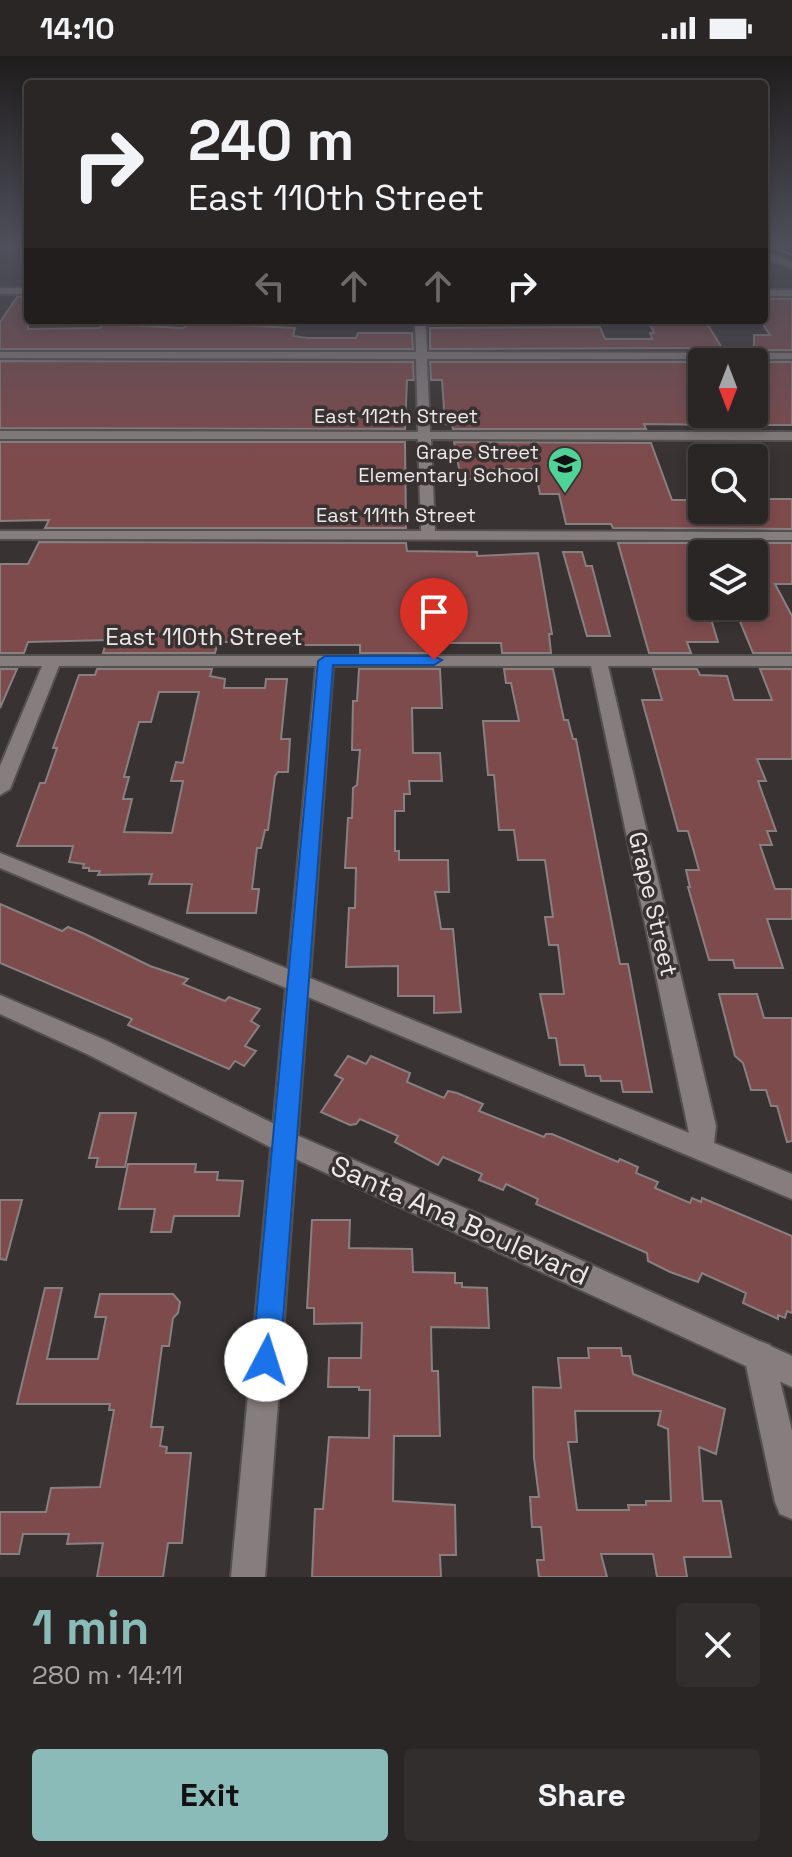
<!DOCTYPE html>
<html lang="en">
<head>
<meta charset="utf-8">
<style>
	body { margin:0; font-family:"Space Grotesk",sans-serif; background:#332e2e; color:#f1f3f6; height:100vh; display:flex; flex-direction:column; font-size:30px; white-space:nowrap }
	* { box-sizing:border-box; margin:0 }
	p { font-size:26px; color:#a6a5a7 }
	.icon { flex:none; width:44px; height:44px; fill:none; stroke:currentColor; stroke-width:2; stroke-linecap:round; stroke-linejoin:round }
	.map { position:relative; height:1521px; overflow:hidden }
	.details { display:flex; flex-direction:column; background:#2b2626; flex:1 }
	.details>* { flex:none }
	.guide { position:absolute; left:24px; top:24px; width:744px; height:244px; border-radius:8px; box-shadow:0 4px 12px #0003,0 0 0 2px #474343; background:#2b2626; color:#f1f3f6; overflow:hidden }
	.needle { width:52px; rotate:180deg }
	.controls { position:absolute; left:688px; top:292px; display:grid; gap:16px }
	.controls a { display:grid; place-items:center; width:80px; height:80px; border-radius:8px; background:#2b2626; box-shadow:0 4px 12px #0003,0 0 0 2px #474343; font-size:40px }
	.pin { position:absolute; display:grid; place-items:center; width:68px; height:68px; color:#fff; margin:-82px -34px; border-radius:50% 50% 50% 0; rotate:-45deg; box-shadow:0 0 8px #0007 }
	.pin .icon { rotate:45deg }
	.me { position:absolute; width:88px; margin:-44px; rotate:5deg; stroke-linejoin:round; filter:drop-shadow(0 0 6px #0008) }
	.turn { display:flex; align-items:center; gap:28px; height:168px; padding:0 32px; font-size:36px }
	.turn .icon { width:104px; height:104px; stroke-width:2.5 }
	.turn b { display:block; font-size:56px; line-height:68px }
	.lanes { display:flex; align-items:center; height:76px; padding:0 32px; background:#0003; justify-content:center; gap:40px; direction:ltr }
	.lanes .off { opacity:.35 }
	.round { display:grid; place-items:center; flex:none; width:84px; height:84px; border-radius:8px; background:#332e2e }
	.summary { display:flex; align-items:center; justify-content:space-between; height:136px; padding:0 32px }
	h1 { font-size:48px; font-weight:700; line-height:60px; color:#8bbbb9 }
	.action { display:flex; gap:16px; margin-top:auto; padding:16px 32px }
	.action a { flex:1; height:92px; border-radius:8px; background:#8bbbb9; color:#111; font-size:32px; font-weight:700; line-height:92px; text-align:center }
	.action a+a { background:#332e2e; color:#f1f3f6 }
	.status { display:flex; justify-content:space-between; align-items:center; height:56px; padding:0 40px; background:#2b2626; direction:ltr }
	.status svg { height:22px; fill:currentColor }
	.map>svg:first-child { display:block }
	.building { fill:#7e4b4d; stroke:#888080; stroke-width:2; fill-rule:evenodd }
	.lines { fill:none; stroke-linecap:round; stroke-linejoin:round }
	.minor-casing { stroke:#555050; stroke-width:4 }
	.tertiary-casing { stroke:#555050; stroke-width:4 }
	.minor { fill:#867e7e; fill-rule:evenodd }
	.tertiary { fill:#867e7e; fill-rule:evenodd }
	.tram { stroke:#beb9b9; stroke-width:2 }
	.route { fill:#1a73e8; stroke:#114b97; stroke-width:2 }
	.labels { text-anchor:middle; stroke-width:7; stroke-linejoin:round; paint-order:stroke }
	.far-street-label { font-size:20px; fill:#ede8e8; stroke:#393232 }
	.far-poi-label { font-size:20px; fill:#ede8e8; stroke:#393232; text-anchor:end }
	.street-label { font-size:24px; fill:#ede8e8; stroke:#393232 }
	.near-street-label { font-size:28px; fill:#ede8e8; stroke:#393232 }
</style>
</head>
<body>
<div class="status"><b>14:10</b><svg viewBox="0 0 49 12"><path d="M0 12V9h3v3zM5 12V6h3v6zM10 12V3h3v9zM15 12V0h3v12zM26 1h20v11H26zM47 4h2v5h-2z"/></svg></div>
<div class="map">
<svg width="792" height="1521" viewBox="0 0 792 1521">
	<rect width="100%" height="100%" fill="#393232"/>
	<g class="building">
		<polygon points="17,241 28,241 28,273 100,272 102,268 183,272 189,268 234,269 295,272 293,280 307,282 356,282 358,277 412,277 413,293 0,293 0,266"/>
		<polygon points="764,243 792,243 792,294 754,294 754,279 770,279 764,270"/>
		<polygon points="650,268 708,269 722,292 430,293 430,272 600,271 605,283 652,283 650,277 654,277"/>
		<polygon points="0,305 413,306 414,324 407,324 405,373 0,372"/>
		<polygon points="430,306 702,306 702,358 717,358 724,369 644,368 646,373 453,373 452,369 445,368 442,324 431,324"/>
		<rect x="754" y="306" width="38" height="63"/>
		<polygon points="0,386 405,386 406,472 45,472 49,464 0,465"/>
		<polygon points="454,386 651,387 672,444 702,444 702,454 754,454 754,443 792,443 792,473 613,472 611,468 566,468 559,438 540,438 535,413 493,413 494,423 461,423"/>
		<polygon points="39,486 406,487 407,495 477,496 477,500 538,497 552,578 549,578 551,597 502,597 501,587 439,587 439,597 360,597 360,589 283,589 284,586 218,586 215,597 103,597 107,584 28,586 24,597 0,597 0,508 28,508"/>
		<polygon points="618,487 792,487 792,528 775,528 792,560 792,597 753,597 736,556 754,556 754,498 702,498 702,518 698,519 702,550 707,550 718,586 687,586 691,597 649,597"/>
		<polygon points="563,496 582,496 586,510 592,510 610,580 587,580"/>
		<polygon points="0,613 17,613 0,652"/>
		<path d="M97,613h115l-2,7 15,3 -1,9h41l1,-9h21l-6,60h9l-2,33h-10l-3,4 -7,54h-3l-4,18h-4l-5,41h7l-3,24h-69l5,-29h-43l3,-10 -54,1 2,-4h-11v-3h-6l1,-4 -15,-2 4,-16h-56l23,-63h5l12,-35h-4l26,-73h16zM159,636h40l-16,71 -7,-1 -5,19h12l-11,52 -48,-1 8,-33h-9l6,-22h-5l15,-55h12z"/>
		<polygon points="359,613 440,613 442,652 412,652 413,697 440,697 442,725 409,725 410,738 404,738 404,755 395,755 395,795 399,795 399,804 448,804 449,836 435,836 441,873 453,873 461,956 434,957 434,940 398,940 398,910 346,911 349,852 355,852 356,812 345,812 348,762 352,762 353,732 357,729 360,694 352,694 353,645 357,645"/>
		<polygon points="504,613 553,613 564,664 568,664 573,683 576,683 620,908 628,908 652,1036 623,1036 621,1025 601,1025 600,1020 586,1020 584,1009 560,1009 556,982 549,982 540,938 564,938 558,889 549,889 545,861 553,861 545,804 518,804 514,774 499,774 494,719 488,719 483,665 519,665 511,627 506,627"/>
		<polygon points="653,613 697,613 700,619 727,620 734,644 772,644 760,613 792,613 792,703 757,703 766,725 758,725 776,775 767,775 772,789 760,789 775,833 792,833 792,863 767,863 783,912 735,912 733,904 709,904 688,831 690,831 686,814 699,814 688,775 678,775 642,644 662,644"/>
		<polygon points="0,848 62,875 68,871 85,878 150,910 188,923 183,928 225,945 229,941 260,953 251,965 259,970 245,990 256,995 244,1010 235,1005 229,1013 128,969 132,963 0,907"/>
		<polygon points="719,938 757,938 764,962 792,962 792,1085 787,1086 777,1050 771,1050 766,1034 751,1034 743,1007 735,1000"/>
		<polygon points="348,1000 366,1008 371,1000 410,1017 407,1026 444,1042 448,1035 457,1037 483,1048 479,1055 544,1081 546,1078 552,1078 618,1106 620,1103 638,1111 636,1117 658,1126 655,1132 690,1147 692,1142 701,1146 702,1142 792,1180 792,1257 787,1255 785,1262 778,1259 778,1263 743,1247 746,1237 702,1217 698,1226 670,1216 648,1205 647,1197 536,1148 538,1143 506,1128 503,1134 479,1124 482,1118 443,1101 438,1109 395,1086 398,1080 360,1063 356,1068 350,1069 321,1056 343,1023 335,1019"/>
		<polygon points="100,1057 136,1057 125,1111 96,1111 98,1102 89,1102"/>
		<polygon points="128,1108 196,1108 195,1116 218,1116 217,1124 243,1125 239,1160 174,1160 171,1176 151,1176 155,1153 119,1153"/>
		<polygon points="0,1144 22,1144 6,1204 0,1203"/>
		<polygon points="312,1164 350,1164 349,1192 412,1193 413,1216 455,1217 455,1227 462,1227 462,1231 487,1232 489,1272 431,1271 432,1315 438,1315 440,1380 394,1380 393,1445 455,1449 456,1499 440,1499 441,1521 312,1521 315,1453 323,1453 329,1381 369,1382 370,1334 359,1334 359,1331 328,1331 329,1302 361,1302 362,1267 314,1268 314,1252 307,1252"/>
		<polygon points="45,1232 62,1232 47,1303 98,1303 106,1261 95,1261 100,1238 173,1238 180,1246 178,1257 173,1262 169,1290 162,1290 151,1371 163,1371 160,1390 167,1391 166,1397 191,1397 182,1487 168,1487 163,1521 97,1521 103,1487 67,1488 69,1478 23,1478 19,1498 0,1498 0,1456 46,1456 51,1432 100,1431 114,1354 109,1354 110,1348 17,1348"/>
		<path d="M588,1292h33l1,8h8l3,18 92,35 -9,45 -17,-7 4,54h18l10,56h-47l3,20h-30l-4,-23h-52l6,23h-68l-2,-17h7l-3,-33h-9l-2,-30h9l-5,-39 -1,-71 28,1 -3,-30h31zM575,1355h86l-3,14 10,4 3,72h-25v4h-18l1,5h-52l-9,-68h9z"/>
	</g>
	<g class="lines">
		<defs>
			<g id="minor">
				<polygon points="764,196 792,206 792,212 764,202"/>
				<rect x="0" y="232" width="28" height="6"/>
				<rect x="764" y="234" width="28" height="6"/>
				<polygon points="415,264 425,264 427,296 792,297 792,303 427,303 430,376 792,376 792,384 431,383 435,475 792,476 792,484 0,483 0,475 421,475 418,383 0,383 0,375 418,376 416,303 0,302 0,296 416,296"/>
				<path d="M0,600h792v10h-184l108,460 -2,17 78,31v25l-484,-202 -43,580h-34l55,-589 -286,-120v-15l288,116 28,-303h-257l-49,123 -10,6v-29l42,-100h-42zM333,610h258l98,467 -379,-155z"/>
				<polygon points="759,1285 770,1289 774,1300 792,1375 792,1463 780,1458 775,1446 744,1300 748,1289"/>
			</g>
			<polygon id="tertiary" points="0,939 105,984 294,1078 506,1170 792,1300 792,1331 276,1094 87,998 0,958"/>
		</defs>
		<use href="#minor" class="minor-casing"/>
		<use href="#tertiary" class="tertiary-casing"/>
		<use href="#minor" class="minor"/>
		<use href="#tertiary" class="tertiary"/>
		<polyline class="tram" points="771,190 792,199"/>
	</g>
	<linearGradient id="sky" x2="0" y2="1"><stop stop-color="#1f1c1c"/><stop offset="0.47" stop-color="#4e4f5a"/><stop offset="1" stop-color="#4e4f5a" stop-opacity="0"/></linearGradient>
	<rect width="792" height="403" fill="url(#sky)"/>
	<polygon class="route" points="325,600 434,600 442,604 434,609 333,609 280,1304 276,1313 266,1318 256,1313 252,1304 318,605"/>
	<defs>
		<symbol id="school-pin" viewBox="-11 -11 22 30"><path d="M0 17L-7.5 6A9.5 9.5 0 1 1 7.5 6Z" fill="#50d398" stroke="#393232"/><path d="M0-5L7-2L0 1L-7-2ZM-4 1L0 2.5L4 1V4Q0 6-4 4Z" fill="#111"/></symbol>
	</defs>
	<g fill-rule="evenodd">
		<use href="#school-pin" x="545" y="388" width="40" height="54"/>
	</g>
	<g class="labels">
		<g class="far-street-label">
			<text x="396" y="367">East 112th Street</text>
			<text x="396" y="466">East 111th Street</text>
		</g>
		<g class="far-poi-label">
			<text x="539" y="403">Grape Street<tspan x="539" dy="23">Elementary School</tspan></text>
		</g>
		<g class="street-label">
			<text x="204" y="589">East 110th Street</text>
			<text transform="translate(653 848) rotate(77)" y="8">Grape Street</text>
		</g>
		<g class="near-street-label">
			<text transform="translate(460 1164) rotate(24)" y="10">Santa Ana Boulevard</text>
		</g>
	</g>
</svg>
<div class="controls">
<a><svg class="needle" viewBox="-14 -14 28 28"><path d="M0-13l5 13h-10z" fill="#e53935"/><path d="M0 13l5-13h-10z" fill="#a6a5a7"/></svg></a>
<a><svg class="icon" aria-label="search" viewBox="0 0 24 24"><circle cx="10" cy="10" r="6"/><path d="M15 15l6 6"/></svg></a>
<a><svg class="icon" aria-label="layers" viewBox="0 0 24 24"><path d="M12 4l9 5-9 5-9-5zM3 14l9 5 9-5"/></svg></a>
</div>
<div class="pin" style="left:434px;top:604px;background:#d93025"><svg class="icon" aria-label="arrive" viewBox="0 0 24 24"><path d="M6 21V4h12l-3 4 3 4H6"/></svg></div>
<svg class="me" style="left:266px;top:1304px" viewBox="-20 -20 40 40"><circle r="19" fill="#fff"/><path d="M0-13L10 11 0 6-10 11z" fill="#1a73e8"/></svg>
<div class="guide">
<div class="turn"><svg class="icon" aria-label="right" viewBox="0 0 24 24"><path d="M7 20v-9h11M14 6l5 5-5 5"/></svg><div><b>240 m</b>East 110th Street</div></div>
<div class="lanes"><svg class="icon off" aria-label="left" viewBox="0 0 24 24"><path d="M17 20v-9H6M10 6l-5 5 5 5"/></svg><svg class="icon off" aria-label="ahead" viewBox="0 0 24 24"><path d="M12 20V5M6 11l6-6 6 6"/></svg><svg class="icon off" aria-label="ahead" viewBox="0 0 24 24"><path d="M12 20V5M6 11l6-6 6 6"/></svg><svg class="icon" aria-label="right" viewBox="0 0 24 24"><path d="M7 20v-9h11M14 6l5 5-5 5"/></svg></div>
</div>
</div>
<section class="details">
<div class="summary"><div><h1>1 min</h1><p>280 m · 14:11</p></div><a class="round"><svg class="icon" aria-label="close" viewBox="0 0 24 24"><path d="M6 6l12 12M18 6L6 18"/></svg></a></div>
<div class="action"><a>Exit</a><a>Share</a></div>
</section>
</body>
</html>
